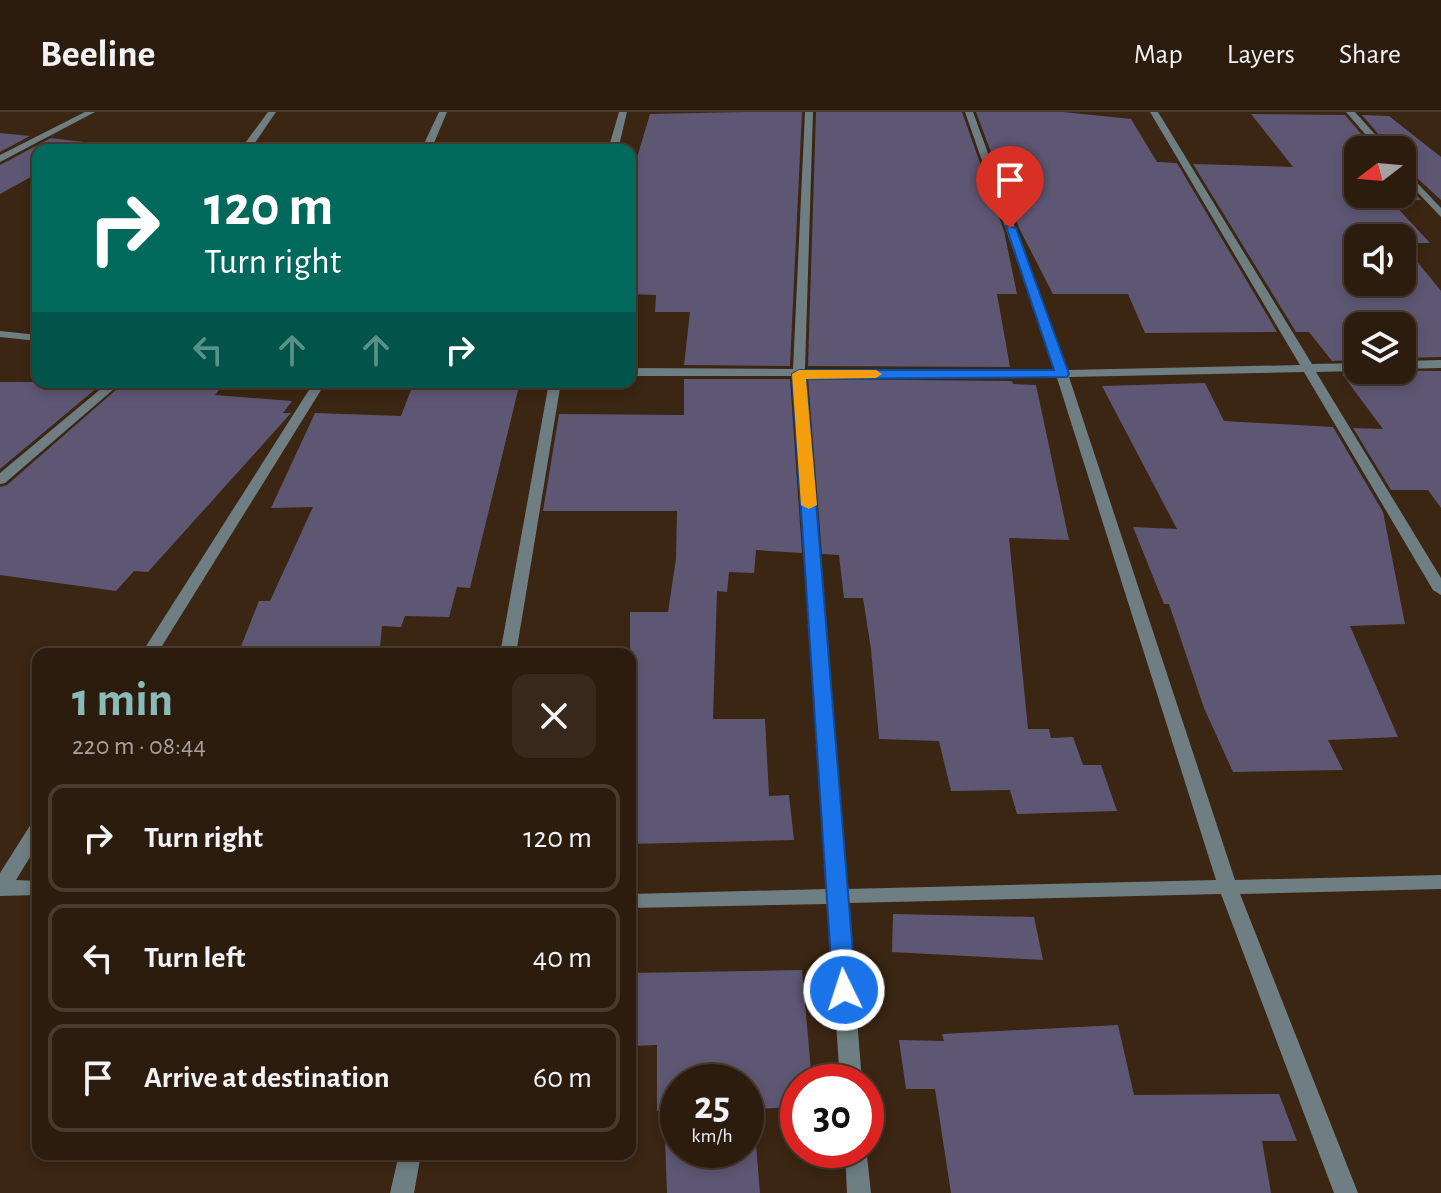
<!DOCTYPE html>
<html lang="en">
<head>
<meta charset="utf-8">
<style>
	body { margin:0; font-family:"Alegreya Sans",sans-serif; background:#38291c; color:#f1f3f6; height:100vh; display:flex; flex-direction:column; font-size:30px; white-space:nowrap }
	* { box-sizing:border-box; margin:0 }
	p { font-size:26px; color:#a6a19e }
	.icon { flex:none; width:44px; height:44px; fill:none; stroke:currentColor; stroke-width:2; stroke-linecap:round; stroke-linejoin:round }
	.map { position:relative; flex:1; overflow:hidden }
	.side { position:absolute; left:32px; top:536px; width:604px; height:512px; display:flex; flex-direction:column; background:#2c1c0e; border-radius:16px; box-shadow:0 4px 12px #0003,0 0 0 2px #483a2e }
	.side>* { flex:none }
	.guide { position:absolute; left:32px; top:32px; width:604px; height:244px; border-radius:16px; box-shadow:0 4px 12px #0003,0 0 0 2px #483a2e; background:#00695c; color:#fff; overflow:hidden }
	.needle { width:52px; rotate:254deg }
	.fabs { position:absolute; left:1344px; top:24px; display:grid; gap:16px }
	.fabs a { display:grid; place-items:center; width:72px; height:72px; border-radius:16px; background:#2c1c0e; box-shadow:0 4px 12px #0003,0 0 0 2px #483a2e; font-size:40px }
	.speed { position:absolute; left:660px; top:952px; display:flex; gap:16px; font-size:40px; font-weight:700; text-align:center }
	.speed>* { display:grid; place-content:center; width:104px; height:104px; border-radius:50%; background:#2c1c0e; box-shadow:0 4px 12px #0003,0 0 0 2px #483a2e; line-height:1 }
	.speed small { font-size:20px; font-weight:400 }
	.speed .limit { border:12px solid #d22; background:#fff; color:#111 }
	.pin { position:absolute; display:grid; place-items:center; width:68px; height:68px; color:#fff; margin:-82px -34px; border-radius:50% 50% 50% 0; rotate:-45deg; box-shadow:0 0 8px #0007 }
	.pin .icon { rotate:45deg }
	.me { position:absolute; width:88px; margin:-44px; rotate:356deg; stroke-linejoin:round; filter:drop-shadow(0 0 6px #0008) }
	.turn { display:flex; align-items:center; gap:28px; height:168px; padding:0 40px; font-size:36px }
	.turn .icon { width:104px; height:104px; stroke-width:2.5 }
	.turn b { display:block; font-size:56px; line-height:68px }
	.lanes { display:flex; align-items:center; height:76px; padding:0 40px; background:#0003; justify-content:center; gap:40px; direction:ltr }
	.lanes .off { opacity:.35 }
	.round { display:grid; place-items:center; flex:none; width:84px; height:84px; border-radius:16px; background:#38291c }
	.head { display:flex; align-items:center; justify-content:space-between; height:136px; padding:0 40px }
	h1 { font-size:48px; font-weight:600; line-height:60px; color:#8bbbb9 }
	ul { padding:0; list-style:none }
	li { display:flex; align-items:center; gap:24px; height:108px; margin:0 16px 12px; padding:0 24px; border:4px solid #483a2e; border-radius:16px }
	li div { flex:1 }
	li b { display:block; font-size:30px }
	li em { font-style:normal }
	header { display:flex; align-items:center; gap:48px; box-sizing:border-box; height:112px; padding:0 40px; background:#2c1c0e; border-bottom:2px solid #483a2e }
	header strong { font-size:38px }
	nav { display:flex; gap:44px; margin-inline-start:auto; font-size:28px }
	.map>svg:first-child { display:block }
	.building { fill:#5e5773; fill-rule:evenodd }
	.lines { fill:none; stroke-linecap:round; stroke-linejoin:round }
	.street { fill:#6e7e82; fill-rule:evenodd }
	.route { fill:#1a73e8; stroke:#114b97; stroke-width:2 }
	.slow { fill:#f59e0b }
</style>
</head>
<body>
<header>
<strong>Beeline</strong>
<nav><a>Map</a><a>Layers</a><a>Share</a></nav>
</header>
<div class="map">
<svg width="1441" height="1081" viewBox="0 0 1441 1081">
	<rect width="100%" height="100%" fill="#3b2613"/>
	<g class="building">
		<polygon points="744,0 802,0 790,254 684,253 690,200 655,200 656,183 630,182 630,69 650,2"/>
		<polygon points="816,0 962,0 1004,119 1017,182 997,182 1010,255 808,254"/>
		<polygon points="976,0 1063,0 1131,7 1157,50 1177,51 1277,220 1145,221 1128,182 1053,182 1019,116"/>
		<polygon points="1251,2 1345,3 1375,38 1358,38 1358,82 1402,82 1402,68 1421,88 1391,89 1430,131 1402,131 1402,126 1358,126 1358,170 1402,170 1402,131 1441,179 1441,245 1402,246 1402,214 1358,214 1358,248 1332,249 1309,220 1296,220 1193,52 1293,55"/>
		<polygon points="1362,3 1389,4 1441,45 1441,88 1402,52 1402,38 1392,38"/>
		<polygon points="0,21 30,24 0,40"/>
		<polygon points="51,26 92,31 79,38 38,38 38,61 0,82 0,53"/>
		<polygon points="1363,258 1441,259 1441,396 1428,378 1391,378 1353,316 1383,317 1342,262 1358,262"/>
		<polygon points="684,267 790,267 802,441 756,438 754,461 729,460 727,480 717,479 713,607 765,607 769,684 789,683 794,728 630,732 630,500 668,500 676,447 677,399 543,399 559,302 684,303"/>
		<polygon points="808,267 1012,269 1013,272 1036,273 1069,428 1009,426 1028,617 1049,617 1051,626 1073,625 1083,653 1101,653 1117,699 1017,702 1010,678 951,679 939,629 879,627 871,537 863,486 844,486 839,443 822,442"/>
		<polygon points="0,270 104,270 0,357"/>
		<polygon points="125,270 225,270 215,283 292,289 283,301 291,301 148,460 134,459 116,479 0,463 0,375 7,373"/>
		<polygon points="414,270 520,270 470,476 457,475 449,505 405,504 401,515 382,514 380,536 340,542 238,542 259,489 270,489 313,395 271,396 315,301 401,304"/>
		<polygon points="1205,271 1224,309 1333,315 1383,400 1405,512 1350,514 1398,625 1328,628 1343,658 1233,660 1204,596 1169,492 1164,492 1133,415 1177,417 1102,274"/>
		<polygon points="893,802 1034,805 1043,848 892,840"/>
		<path d="M802,858l10,112h-14v25l-45,2 7,84h-93l-3,-82h-7v-66l-27,1v-73zM678,970h68v68h-68z"/>
		<polygon points="1118,913 1134,983 1279,982 1297,1029 1262,1029 1271,1081 951,1081 935,977 906,977 899,928 944,929 942,922"/>
	</g>
	<g class="lines">
		<g class="street">
			<polygon points="85,0 95,0 0,50 0,43"/>
			<polygon points="268,0 276,0 250,38 240,38"/>
			<polygon points="439,0 447,0 431,38 421,38"/>
			<polygon points="619,0 627,0 618,38 608,38"/>
			<path d="M805,0h8l-8,257 250,1 -90,-258h8l94,258 233,-5 -150,-253h8l154,252 46,-1v7h2l-2,1 -42,1 125,206v17l-8,-5 -129,-218 -235,5 166,503 206,-5v14l-201,5 118,299h-24l-113,-299 -373,9 14,179h-22l-12,-178 -198,4v-14l197,-5 -34,-513h-163v-8l163,1zM805,264l252,2 159,502 -370,9z"/>
			<polygon points="1346,0 1355,0 1389,38 1379,38"/>
			<polygon points="1402,55 1441,96 1441,105 1402,64"/>
			<polygon points="0,219 38,223 38,229 0,225"/>
			<polygon points="1441,248 1441,256 1402,257 1402,249"/>
			<polygon points="109,270 122,270 5,371 0,372 0,361"/>
			<polygon points="314,270 326,270 157,542 141,542"/>
			<polygon points="549,270 561,270 516,542 500,542"/>
			<polygon points="38,710 38,732 16,768 38,769 38,783 0,784 0,761 31,712"/>
			<polygon points="866,1035 871,1081 847,1081 845,1038 866,1038"/>
			<polygon points="399,1042 421,1042 414,1081 390,1081"/>
		</g>
	</g>
	<polygon class="route" points="1006,114 1016,116 1069,262 1067,265 806,267 856,878 853,885 844,888 836,885 833,878 792,262 799,258 1054,258"/>
	<polygon class="slow" points="799,258 876,258 882,262 876,266 806,267 817,393 809,397 801,393 792,262"/>
</svg>
<div class="fabs">
<a><svg class="needle" viewBox="-14 -14 28 28"><path d="M0-13l5 13h-10z" fill="#e53935"/><path d="M0 13l5-13h-10z" fill="#a6a19e"/></svg></a>
<a><svg class="icon" aria-label="sound" viewBox="0 0 24 24"><path d="M4 9h4l5-4v14l-5-4H4zM17 9q2 3 0 6"/></svg></a>
<a><svg class="icon" aria-label="layers" viewBox="0 0 24 24"><path d="M12 4l9 5-9 5-9-5zM3 14l9 5 9-5"/></svg></a>
</div>
<div class="speed"><div>25<small>km/h</small></div><div class="limit">30</div></div>
<div class="pin" style="left:1010px;top:116px;background:#d93025"><svg class="icon" aria-label="arrive" viewBox="0 0 24 24"><path d="M6 21V4h12l-3 4 3 4H6"/></svg></div>
<svg class="me" style="left:844px;top:878px" viewBox="-20 -20 40 40"><circle r="17" fill="#1a73e8" stroke="#fff" stroke-width="3"/><path d="M0-11L8 9 0 5-8 9z" fill="#fff"/></svg>
<div class="guide">
<div class="turn"><svg class="icon" aria-label="right" viewBox="0 0 24 24"><path d="M7 20v-9h11M14 6l5 5-5 5"/></svg><div><b>120 m</b>Turn right</div></div>
<div class="lanes"><svg class="icon off" aria-label="left" viewBox="0 0 24 24"><path d="M17 20v-9H6M10 6l-5 5 5 5"/></svg><svg class="icon off" aria-label="ahead" viewBox="0 0 24 24"><path d="M12 20V5M6 11l6-6 6 6"/></svg><svg class="icon off" aria-label="ahead" viewBox="0 0 24 24"><path d="M12 20V5M6 11l6-6 6 6"/></svg><svg class="icon" aria-label="right" viewBox="0 0 24 24"><path d="M7 20v-9h11M14 6l5 5-5 5"/></svg></div>
</div>
<section class="side">
<div class="head"><div><h1>1 min</h1><p>220 m · 08:44</p></div><a class="round"><svg class="icon" aria-label="close" viewBox="0 0 24 24"><path d="M6 6l12 12M18 6L6 18"/></svg></a></div>
<ul>
<li><svg class="icon" aria-label="right" viewBox="0 0 24 24"><path d="M7 20v-9h11M14 6l5 5-5 5"/></svg><div><b>Turn right</b></div><em>120 m</em></li>
<li><svg class="icon" aria-label="left" viewBox="0 0 24 24"><path d="M17 20v-9H6M10 6l-5 5 5 5"/></svg><div><b>Turn left</b></div><em>40 m</em></li>
<li><svg class="icon" aria-label="arrive" viewBox="0 0 24 24"><path d="M6 21V4h12l-3 4 3 4H6"/></svg><div><b>Arrive at destination</b></div><em>60 m</em></li>
</ul>
</section>
</div>
</body>
</html>
